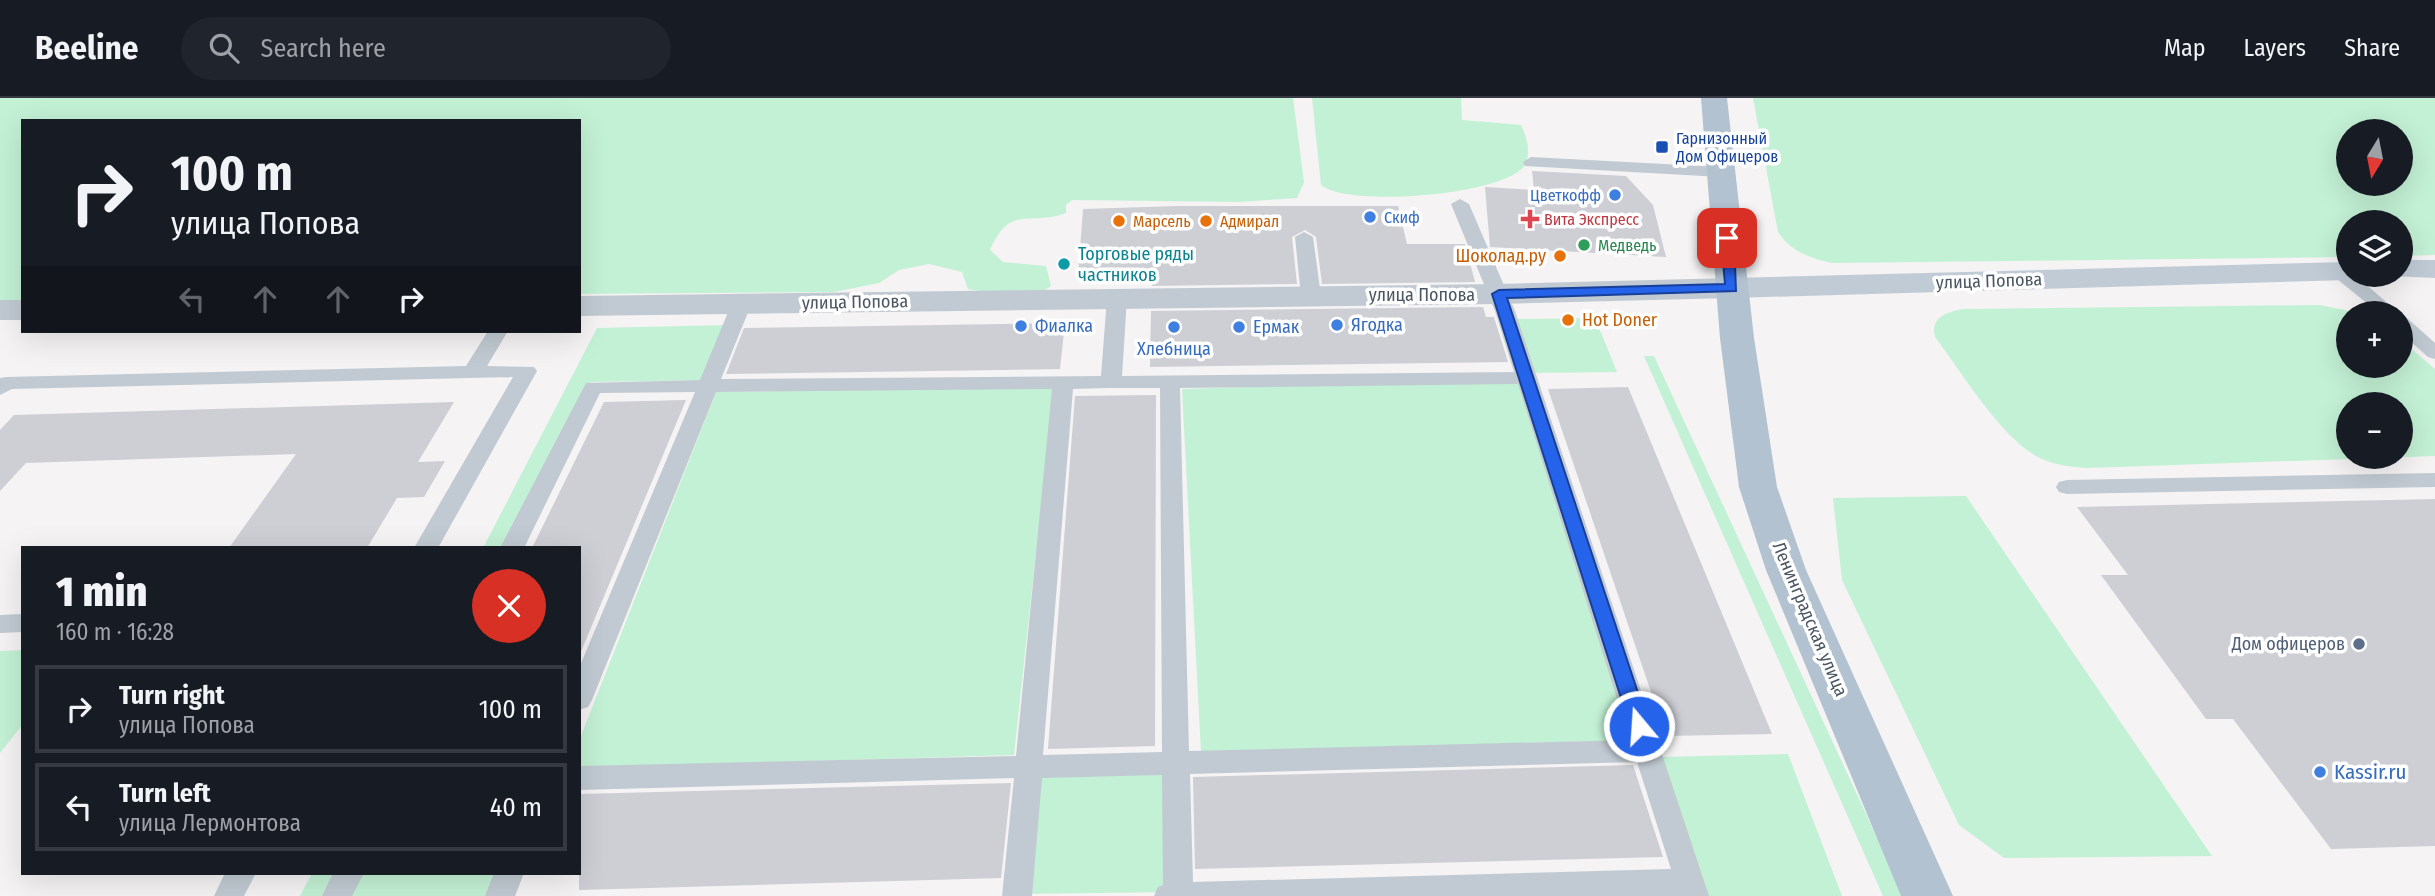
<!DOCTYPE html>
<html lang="en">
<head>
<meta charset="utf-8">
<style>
	body { margin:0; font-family:"Fira Sans Condensed",sans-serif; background:#20242c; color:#f1f3f6; height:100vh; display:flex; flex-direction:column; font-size:26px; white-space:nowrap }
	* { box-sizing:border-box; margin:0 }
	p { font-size:23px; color:#9ea1a6 }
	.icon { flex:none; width:38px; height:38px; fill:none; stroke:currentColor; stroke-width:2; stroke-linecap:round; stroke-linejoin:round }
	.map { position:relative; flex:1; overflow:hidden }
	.panel { position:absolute; left:21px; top:448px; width:560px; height:329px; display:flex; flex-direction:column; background:#171b24; border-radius:0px; box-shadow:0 7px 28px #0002 }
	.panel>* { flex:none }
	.top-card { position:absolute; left:21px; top:21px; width:560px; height:214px; border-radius:0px; box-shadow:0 7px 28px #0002; background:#171b24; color:#f1f3f6; overflow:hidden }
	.needle { width:46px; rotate:190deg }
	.controls { position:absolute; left:2336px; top:21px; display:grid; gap:14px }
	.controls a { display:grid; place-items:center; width:77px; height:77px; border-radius:50%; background:#171b24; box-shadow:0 7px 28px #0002; font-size:35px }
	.pin { position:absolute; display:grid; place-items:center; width:60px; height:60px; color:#fff; margin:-30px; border-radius:14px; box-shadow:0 4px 10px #0006 }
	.me { position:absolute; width:77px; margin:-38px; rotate:342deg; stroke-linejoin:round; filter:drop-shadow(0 0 5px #0008) }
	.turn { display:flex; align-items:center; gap:24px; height:147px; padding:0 35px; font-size:32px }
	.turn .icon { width:91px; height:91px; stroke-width:2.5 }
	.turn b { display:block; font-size:49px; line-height:60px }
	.lanes { display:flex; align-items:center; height:66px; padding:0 35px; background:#0003; justify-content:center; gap:35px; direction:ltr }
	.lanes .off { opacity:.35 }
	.round { display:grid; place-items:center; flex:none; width:74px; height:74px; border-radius:37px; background:#20242c }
	.head { display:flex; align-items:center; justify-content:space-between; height:119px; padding:0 35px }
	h1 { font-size:42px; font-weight:800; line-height:52px }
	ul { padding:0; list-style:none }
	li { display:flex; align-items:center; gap:21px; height:88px; margin:0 14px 10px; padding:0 21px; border:4px solid #363941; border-radius:0px }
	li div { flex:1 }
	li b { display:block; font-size:26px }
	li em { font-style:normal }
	header { display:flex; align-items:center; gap:42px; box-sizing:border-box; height:98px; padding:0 35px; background:#171b24; border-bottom:2px solid #363941 }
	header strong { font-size:33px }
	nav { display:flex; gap:38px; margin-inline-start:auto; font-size:24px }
	.search { width:490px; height:63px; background:#20242c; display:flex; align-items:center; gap:18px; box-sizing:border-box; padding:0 24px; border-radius:38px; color:#9ea1a6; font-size:26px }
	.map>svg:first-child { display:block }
	.green { fill:#c3f1d5; fill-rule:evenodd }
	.building { fill:#cdcfd5 }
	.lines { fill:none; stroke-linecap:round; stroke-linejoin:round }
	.lane { fill:#c1cad2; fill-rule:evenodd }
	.street { fill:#c1cad2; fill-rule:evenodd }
	.secondary { fill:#c1cbd6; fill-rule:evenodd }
	.primary { fill:#b3c2d1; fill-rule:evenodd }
	.route { fill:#2563eb; stroke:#184099; stroke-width:2 }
	.transit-dot { fill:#1a4fb4; stroke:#fff; stroke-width:2.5 }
	.shop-dot { fill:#3f7fe0; stroke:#fff; stroke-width:2.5 }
	.health-dot { fill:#e0444e; stroke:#fff; stroke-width:2.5 }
	.food-dot { fill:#e8710a; stroke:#fff; stroke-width:2.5 }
	.leisure-dot { fill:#2e9e5b; stroke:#fff; stroke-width:2.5 }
	.culture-dot { fill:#0f9aa8; stroke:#fff; stroke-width:2.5 }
	.service-dot { fill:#5c6f8a; stroke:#fff; stroke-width:2.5 }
	.labels { text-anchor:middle; stroke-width:7; stroke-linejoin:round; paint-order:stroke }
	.far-transit-label { font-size:16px; fill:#164399; stroke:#fff; text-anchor:start }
	.far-shop-label { font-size:16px; fill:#366cbe; stroke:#fff; text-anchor:end }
	.far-health-label { font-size:16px; fill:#be3a42; stroke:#fff; text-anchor:start }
	.far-food-label { font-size:16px; fill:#c56008; stroke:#fff; text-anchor:start }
	.far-leisure-label { font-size:16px; fill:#27864d; stroke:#fff; text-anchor:start }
	.culture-label { font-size:18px; fill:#0d838f; stroke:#fff; text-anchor:start }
	.food-label { font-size:18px; fill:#c56008; stroke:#fff; text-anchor:end }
	.street-label { font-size:18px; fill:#4a5661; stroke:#fff }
	.shop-label { font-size:18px; fill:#366cbe; stroke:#fff; text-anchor:start }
	.service-label { font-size:18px; fill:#4e5e75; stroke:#fff; text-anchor:end }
	.near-shop-label { font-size:21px; fill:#366cbe; stroke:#fff; text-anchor:start }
</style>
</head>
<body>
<header>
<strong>Beeline</strong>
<div class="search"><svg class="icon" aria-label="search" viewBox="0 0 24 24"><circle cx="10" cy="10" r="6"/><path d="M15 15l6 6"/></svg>Search here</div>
<nav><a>Map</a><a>Layers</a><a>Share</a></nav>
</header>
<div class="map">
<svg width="2435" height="798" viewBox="0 0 2435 798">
	<rect width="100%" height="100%" fill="#f5f3f3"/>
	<g class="green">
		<path d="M0,0h1293l11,84 -7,16 -58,4 -167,-2 -6,5v8c-38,14 -55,-10 -76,37l13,12 43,4 5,20c-20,16 -59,7 -83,3l-6,-17 -33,-8 -30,6 -20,13 -45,9 -255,2v-173h-556v180h-23z"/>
		<path d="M1312,0h149l1,22 59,5c6,13 11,28 3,41 -20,29 -176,42 -203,19z"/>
		<path d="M1753,0h682v157l-34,1v-34h-53v35l-516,6c-22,-5 -41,-11 -54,-31zM2348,33h53v53h-53z"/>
		<path d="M2320,207l39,8h-11v53h53v-26l34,29v87l-348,12c-16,-1 -32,-3 -47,-10 -39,-19 -78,-86 -105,-121 -5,-20 12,-25 28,-28zM2348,306h53v53h-53z"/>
		<polygon points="1595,220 1617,274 1533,275 1516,221"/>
		<polygon points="729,227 706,282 591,284 507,450 483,450 597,230"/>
		<polygon points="1644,258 1654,258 1904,798 1883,798"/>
		<polygon points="1520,282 1631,642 1201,654 1182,291"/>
		<polygon points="1054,288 1014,657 579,670 579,643 716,294"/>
		<polygon points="1966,398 2212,758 2004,760 1959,727 1842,482 1833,400"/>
		<polygon points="23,552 23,626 0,655 0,553"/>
		<polygon points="1788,656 1842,798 1705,798 1658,659"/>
		<polygon points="1172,670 1171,794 1022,796 1034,675"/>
		<polygon points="312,775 342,775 330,798 300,798"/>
		<polygon points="356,775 503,775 493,798 345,798"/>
	</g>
	<g class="building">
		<polygon points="1532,73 1626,78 1653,107 1666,159 1490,149 1485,89 1534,92"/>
		<polygon points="1178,108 1398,108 1407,146 1465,146 1475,184 1322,186 1316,139 1305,132 1292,139 1297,186 1152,188 1152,177 1078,178 1083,111"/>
		<polygon points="1483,209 1486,219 1494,219 1508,264 1150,269 1151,213"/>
		<polygon points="1065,225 1060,271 726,276 744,230"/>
		<polygon points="1628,289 1772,636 1666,638 1548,291"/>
		<polygon points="1156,297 1155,648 1048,651 1075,298"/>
		<polygon points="686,302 580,556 579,556 579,450 532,450 604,304"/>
		<polygon points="454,304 418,364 445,363 424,399 397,400 367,450 229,450 296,356 26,365 0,393 0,332 14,317"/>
		<polygon points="2435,401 2435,748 2331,751 2233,621 2206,621 2101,477 2128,477 2077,409"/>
		<polygon points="1633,667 1663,759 1195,771 1193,679"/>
		<polygon points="1011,685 1001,780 579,792 579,696"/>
	</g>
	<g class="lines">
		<g class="lane">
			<polygon points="1531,59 1721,69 1729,74 1721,79 1525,68 1523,64"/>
			<path d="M1460,101l9,5 46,107 194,585h-555l4,-9 5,-2 -1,-110 -120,3 -10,118h-30l12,-118 -435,12v-24l437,-10 36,-367 -336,3 -124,308 -4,7 -9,3v-42l116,-276 -95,1 -76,155h-24l86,-165 114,-3 31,-75 10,-6 10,6 -30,74 380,-3 6,-78 10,-6 10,6 -5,78 392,-4 -19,-61 -44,-107zM1518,286l112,356 -441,11 -9,-363zM1107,290h53l2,364 -119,3 30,-366zM1637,664l34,107 -478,13 -3,-108z"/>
			<polygon points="1304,134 1313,139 1321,198 1311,204 1301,198 1295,139"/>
			<polygon points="2339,167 2346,169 2348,177 2355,177 2399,215 2379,215 2332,177 2330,173"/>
			<polygon points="2401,219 2408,221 2435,245 2435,261 2428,259 2401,235"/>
			<polygon points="488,233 508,233 487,268 534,269 537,273 438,450 414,450 513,279 12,291 0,297 0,280 6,279 466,268"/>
			<polygon points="2435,375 2435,389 2067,396 2059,394 2056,389 2059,384 2067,382"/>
			<polygon points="23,516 23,534 0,535 0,517"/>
			<polygon points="225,775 256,775 244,798 214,798"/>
			<polygon points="333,775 364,775 352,798 322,798"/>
			<polygon points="494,775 524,775 515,798 485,798"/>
		</g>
		<g class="street">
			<polygon points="1732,180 1743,183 1748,190 1743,197 1732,200 1499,206 579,218 579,198 1499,186"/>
			<rect x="0" y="202" width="23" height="20"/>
		</g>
		<g class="secondary">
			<polygon points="2401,162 2435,162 2435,180 2390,178 2401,177"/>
			<polygon points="2348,164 2348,177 2361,177 2359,180 2348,182 1732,200 1721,197 1716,190 1721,183 1732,180"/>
		</g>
		<polygon class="primary" points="1701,0 1727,0 1754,240 1777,389 1806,472 1953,798 1901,798 1766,472 1739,389 1720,240"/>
	</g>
	<polygon class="route" points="1727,137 1734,140 1736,193 1507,200 1649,628 1646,634 1639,636 1633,634 1630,628 1492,196 1499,192 1725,186 1721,140"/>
	<rect class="transit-dot" x="1655" y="42" width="14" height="14" rx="3.5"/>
	<g class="shop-dot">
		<circle cx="1615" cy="97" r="7"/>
		<circle cx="1370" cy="119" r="7"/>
		<circle cx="1337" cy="227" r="7"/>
		<circle cx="1021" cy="228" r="7"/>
		<circle cx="1174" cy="229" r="7"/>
		<circle cx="1239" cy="229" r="7"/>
		<circle cx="2320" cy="674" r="7"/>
	</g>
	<path class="health-dot" d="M1526.5 110.5h7v7h7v7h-7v7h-7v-7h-7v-7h7z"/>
	<g class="food-dot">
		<circle cx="1119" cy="123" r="7"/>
		<circle cx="1206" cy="123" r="7"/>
		<circle cx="1560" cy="158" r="7"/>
		<circle cx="1568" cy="222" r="7"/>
	</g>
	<circle class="leisure-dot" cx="1584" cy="147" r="7"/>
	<circle class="culture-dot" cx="1064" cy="166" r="7"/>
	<circle class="service-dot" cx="2359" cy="546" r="7"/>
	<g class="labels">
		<g class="far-transit-label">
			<text x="1676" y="46">Гарнизонный<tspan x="1676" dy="18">Дом Офицеров</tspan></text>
		</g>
		<g class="far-shop-label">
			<text x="1601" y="103">Цветкофф</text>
			<text x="1384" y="125" text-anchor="start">Скиф</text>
		</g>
		<g class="far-health-label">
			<text x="1544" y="127">Вита Экспресс</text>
		</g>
		<g class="far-food-label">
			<text x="1133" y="129">Марсель</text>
			<text x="1220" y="129">Адмирал</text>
		</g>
		<g class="far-leisure-label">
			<text x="1598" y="153">Медведь</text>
		</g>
		<g class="culture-label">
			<text x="1078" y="162">Торговые ряды<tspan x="1078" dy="21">частников</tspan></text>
		</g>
		<g class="food-label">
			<text x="1546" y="164">Шоколад.ру</text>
			<text x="1582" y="228" text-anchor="start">Hot Doner</text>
		</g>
		<g class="street-label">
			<text transform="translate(1989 183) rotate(-2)" y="6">улица Попова</text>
			<text x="1422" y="203">улица Попова</text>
			<text transform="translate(855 204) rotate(-1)" y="6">улица Попова</text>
			<text transform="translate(1810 521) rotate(67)" y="6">Ленинградская улица</text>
		</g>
		<g class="shop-label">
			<text x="1351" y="233">Ягодка</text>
			<text x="1035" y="234">Фиалка</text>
			<text x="1253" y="235">Ермак</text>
			<text x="1174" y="257" text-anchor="middle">Хлебница</text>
		</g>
		<g class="service-label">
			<text x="2345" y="552">Дом офицеров</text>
		</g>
		<g class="near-shop-label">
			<text x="2334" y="681">Kassir.ru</text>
		</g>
	</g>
</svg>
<div class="controls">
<a><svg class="needle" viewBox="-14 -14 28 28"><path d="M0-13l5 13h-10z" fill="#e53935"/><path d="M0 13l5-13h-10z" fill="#9ea1a6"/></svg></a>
<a><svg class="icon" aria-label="layers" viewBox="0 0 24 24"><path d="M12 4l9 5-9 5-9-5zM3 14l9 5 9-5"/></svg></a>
<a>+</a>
<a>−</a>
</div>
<div class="pin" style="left:1727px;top:140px;background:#d93025"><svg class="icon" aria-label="arrive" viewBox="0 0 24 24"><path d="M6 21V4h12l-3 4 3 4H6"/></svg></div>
<svg class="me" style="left:1639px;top:628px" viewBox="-20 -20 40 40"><circle r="17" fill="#2563eb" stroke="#fff" stroke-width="3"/><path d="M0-11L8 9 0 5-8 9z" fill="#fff"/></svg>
<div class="top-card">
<div class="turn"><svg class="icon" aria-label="right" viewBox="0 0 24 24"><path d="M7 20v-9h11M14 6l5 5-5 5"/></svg><div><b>100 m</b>улица Попова</div></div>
<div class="lanes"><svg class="icon off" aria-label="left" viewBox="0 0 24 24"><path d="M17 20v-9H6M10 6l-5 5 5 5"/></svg><svg class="icon off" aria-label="ahead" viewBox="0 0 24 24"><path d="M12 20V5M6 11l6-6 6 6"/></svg><svg class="icon off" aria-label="ahead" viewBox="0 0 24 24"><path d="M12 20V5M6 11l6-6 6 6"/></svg><svg class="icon" aria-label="right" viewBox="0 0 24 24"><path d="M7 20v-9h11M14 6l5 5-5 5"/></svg></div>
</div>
<section class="panel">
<div class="head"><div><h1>1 min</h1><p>160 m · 16:28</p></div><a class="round" style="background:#d93025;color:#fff"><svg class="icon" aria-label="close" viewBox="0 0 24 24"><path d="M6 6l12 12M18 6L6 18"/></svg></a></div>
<ul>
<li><svg class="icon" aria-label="right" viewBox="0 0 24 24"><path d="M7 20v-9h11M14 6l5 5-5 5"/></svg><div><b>Turn right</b><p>улица Попова</p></div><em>100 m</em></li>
<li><svg class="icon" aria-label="left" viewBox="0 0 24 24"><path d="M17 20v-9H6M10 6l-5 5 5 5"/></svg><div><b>Turn left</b><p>улица Лермонтова</p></div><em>40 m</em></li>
</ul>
</section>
</div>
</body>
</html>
